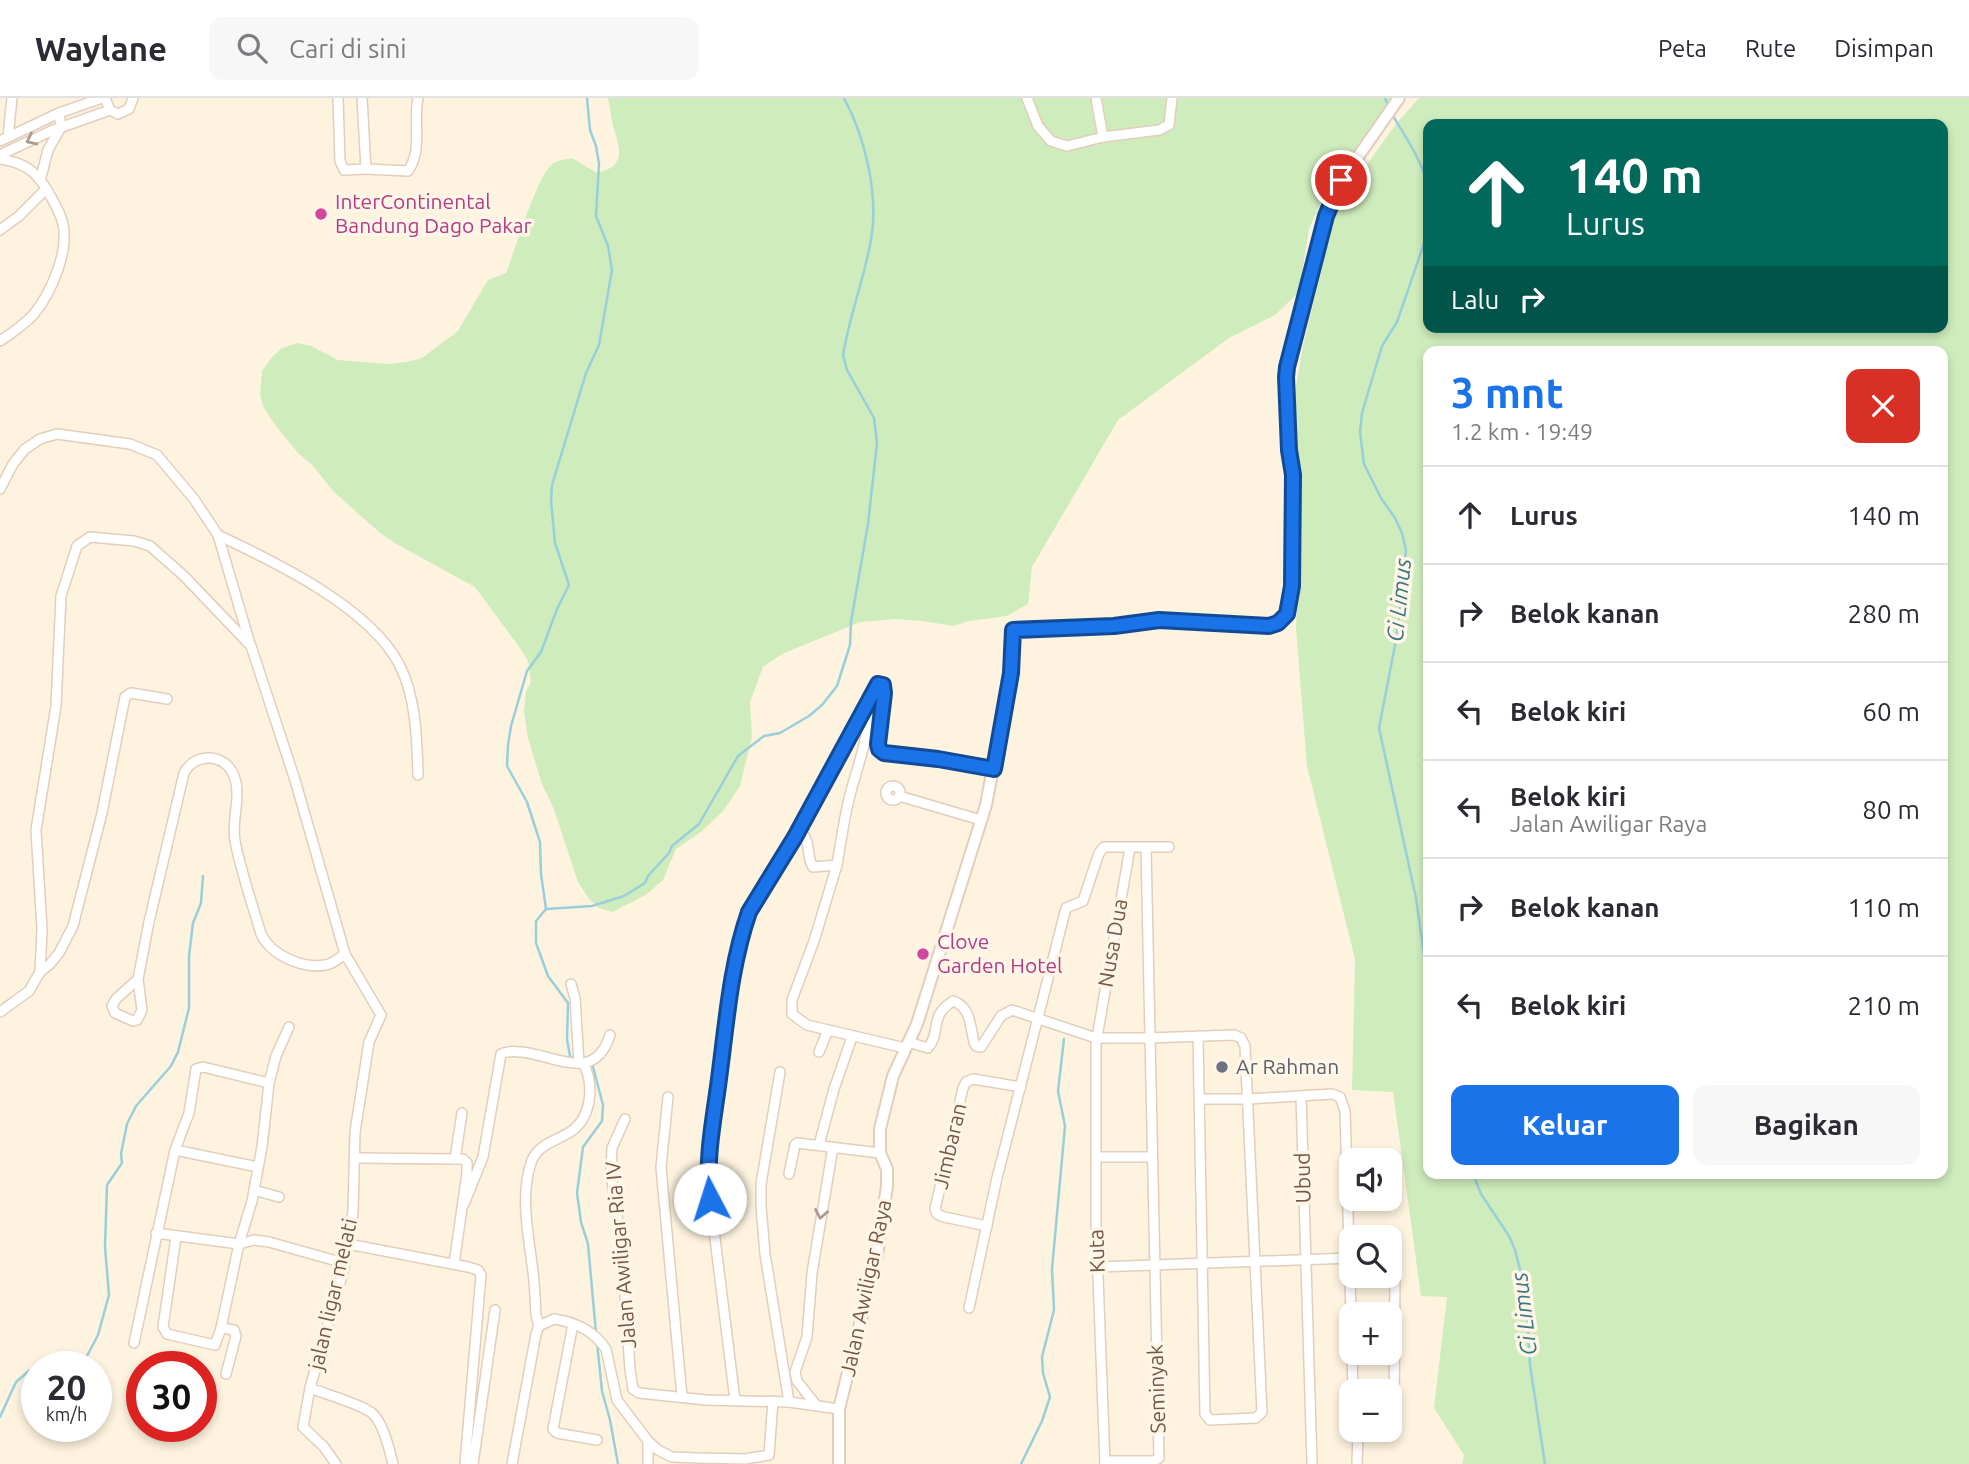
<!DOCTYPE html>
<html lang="id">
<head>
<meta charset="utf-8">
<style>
	body { margin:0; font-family:Ubuntu,sans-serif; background:#f7f7f7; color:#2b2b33; height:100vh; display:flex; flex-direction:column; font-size:26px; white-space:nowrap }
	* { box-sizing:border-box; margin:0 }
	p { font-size:23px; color:#7c7c81 }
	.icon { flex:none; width:38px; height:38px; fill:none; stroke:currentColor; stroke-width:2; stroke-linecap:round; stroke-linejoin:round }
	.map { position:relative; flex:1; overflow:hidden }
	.details { position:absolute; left:1423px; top:248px; width:525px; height:833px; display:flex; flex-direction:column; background:#fff; border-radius:14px; box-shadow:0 4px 10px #0003 }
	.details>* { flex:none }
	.guide { position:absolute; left:1423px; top:21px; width:525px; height:214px; border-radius:14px; box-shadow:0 4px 10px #0003; background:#00695c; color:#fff; overflow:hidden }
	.tools { position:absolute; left:1339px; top:1050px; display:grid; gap:14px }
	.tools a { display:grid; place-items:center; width:63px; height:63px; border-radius:14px; background:#fff; box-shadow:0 4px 10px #0003; font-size:35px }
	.speed { position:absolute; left:21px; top:1253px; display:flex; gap:14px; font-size:35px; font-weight:700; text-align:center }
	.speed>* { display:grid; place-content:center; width:91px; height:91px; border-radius:50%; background:#fff; box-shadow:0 4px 10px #0003; line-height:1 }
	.speed small { font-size:18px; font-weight:400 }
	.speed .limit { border:10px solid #d22; background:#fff; color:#111 }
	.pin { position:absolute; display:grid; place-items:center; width:60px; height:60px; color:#fff; margin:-30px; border:4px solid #fff; border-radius:50%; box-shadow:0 2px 7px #0007 }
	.me { position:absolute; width:77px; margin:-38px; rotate:355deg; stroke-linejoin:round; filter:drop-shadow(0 0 5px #0008) }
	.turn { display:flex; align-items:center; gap:24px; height:147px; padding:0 28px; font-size:32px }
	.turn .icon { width:91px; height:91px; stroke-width:2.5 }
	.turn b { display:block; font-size:49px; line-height:60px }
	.then { display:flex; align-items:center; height:66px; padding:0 28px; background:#0003; gap:14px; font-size:26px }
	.round { display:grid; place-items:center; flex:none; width:74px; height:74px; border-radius:14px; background:#f7f7f7 }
	.headline { display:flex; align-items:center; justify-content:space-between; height:119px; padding:0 28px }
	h1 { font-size:42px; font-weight:700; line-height:52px; color:#1a73e8 }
	.action { display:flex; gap:14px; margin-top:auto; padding:14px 28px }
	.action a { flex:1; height:80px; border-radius:14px; background:#1a73e8; color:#fff; font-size:28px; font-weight:700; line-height:80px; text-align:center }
	.action a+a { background:#f7f7f7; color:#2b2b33 }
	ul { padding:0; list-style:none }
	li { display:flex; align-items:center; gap:21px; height:98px; padding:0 28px; border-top:2px solid #e1e1e2 }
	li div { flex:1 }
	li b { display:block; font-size:26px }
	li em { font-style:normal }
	header { display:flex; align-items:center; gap:42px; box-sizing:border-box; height:98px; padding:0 35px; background:#fff; border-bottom:2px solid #e1e1e2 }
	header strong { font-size:33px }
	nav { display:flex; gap:38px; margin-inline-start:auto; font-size:24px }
	.search { width:490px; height:63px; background:#f7f7f7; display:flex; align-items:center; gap:18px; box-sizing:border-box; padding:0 24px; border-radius:14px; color:#7c7c81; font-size:26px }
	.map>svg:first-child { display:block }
	.green { fill:#cfecbd; fill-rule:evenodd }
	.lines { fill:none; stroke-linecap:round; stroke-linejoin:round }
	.stream { stroke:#98cfdb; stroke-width:2.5 }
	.minor-casing { stroke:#e2cebb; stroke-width:12 }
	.tertiary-casing { stroke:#e2cebb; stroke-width:14 }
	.minor { stroke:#fff; stroke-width:9 }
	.tertiary { stroke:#fff; stroke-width:10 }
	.oneway { stroke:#ad9b8f }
	.route-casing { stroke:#114b97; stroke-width:18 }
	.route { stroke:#1a73e8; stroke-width:12 }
	.hotel-dot { fill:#d1479c; stroke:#fff6e7; stroke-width:2.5 }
	.worship-dot { fill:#6b7280; stroke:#fff6e7; stroke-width:2.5 }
	.labels { text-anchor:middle; stroke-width:7; stroke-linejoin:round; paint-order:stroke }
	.hotel-label { font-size:21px; fill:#b23c85; stroke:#fff6e7; text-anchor:start }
	.street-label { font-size:21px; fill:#765845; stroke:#fff6e7 }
	.worship-label { font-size:21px; fill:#5b616d; stroke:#fff6e7; text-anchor:start }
	.water-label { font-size:23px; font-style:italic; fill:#3b7684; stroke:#fff6e7 }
</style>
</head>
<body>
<header>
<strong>Waylane</strong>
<div class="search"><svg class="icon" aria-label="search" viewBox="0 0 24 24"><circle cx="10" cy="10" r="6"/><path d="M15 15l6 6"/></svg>Cari di sini</div>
<nav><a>Peta</a><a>Rute</a><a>Disimpan</a></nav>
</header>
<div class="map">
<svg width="1969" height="1366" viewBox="0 0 1969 1366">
	<rect width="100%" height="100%" fill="#fef3df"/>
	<g class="green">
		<path d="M608,0h784l-17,32 -47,56 -19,43 -10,63 -24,23 -46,23 -111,82 -86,147 -4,37 -21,12 -38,5 -16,5 -30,-5 -28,-2 -35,3 -78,32 -19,13 -13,35 2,35 -12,49 -16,24 -23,22 -25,17 -13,31 -16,14 -34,18 -14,-4 -10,-9 -11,-17 -24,-73 -12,-25 -14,-46 -4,-26 2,-21 5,-9 -3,-21 -8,-13 -45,-61 -77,-42 -19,-13 -46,-41 -20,-25 -16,-14 -24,-30 -9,-14 -4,-13 2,-24 10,-14 10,-9 16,-5 13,3 27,14 49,4 20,-2 15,-4 36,-27 30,-51 18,-7c9,-22 30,-94 45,-108 5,-5 14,-5 21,-7l25,15c30,-7 23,-24 16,-47 -2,-9 -3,-19 -5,-28z"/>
		<path d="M1419,0h550v1366h-507l2,-9 -30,-47 13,-111 -26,-1 -28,-204 -41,-2 3,-131 -48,-193 -11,-137 5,-122 -6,-115 8,-46 34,-140 59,-82zM1428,26h514v203h-514zM1428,254h514v822h-514z"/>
	</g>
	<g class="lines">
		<g class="stream">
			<polyline points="1385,0 1389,10"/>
			<path d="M1392,16c13,23 31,47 36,74"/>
			<polyline points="1428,134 1397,224 1382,248 1362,315 1360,334 1364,366 1381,400 1395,420 1402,435 1406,452 1397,537 1379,630 1416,800 1428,885"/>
			<polyline points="546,811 541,776 540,744 527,704 507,668 508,647 511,628 527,573 541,554 557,511 569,487 555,445 551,403 552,387 586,275 599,247 612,172 608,148 596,118 599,66 596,48 590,32 587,0"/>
			<path d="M574,961l-4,-3 -3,-17 1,-36 -20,-27 -12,-33v-22l10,-12 46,-3 32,-10 21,-13 3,-7 21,-23 3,-7 27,-22 39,-68 26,-20 16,-3 29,-17 13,-11 15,-19 13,-41 1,-23 17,-98 9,-81 -3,-25 -27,-48 -4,-15c6,-37 20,-73 27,-110 10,-46 -4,-106 -26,-147"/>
			<polyline points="592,965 603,1007 602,1023 583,1049 577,1095 581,1124 588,1146 596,1235"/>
			<polyline points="1473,1076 1481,1096 1509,1138 1515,1152 1526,1195 1530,1267 1545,1366"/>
			<polyline points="597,1245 602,1293 610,1322 618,1366"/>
			<polyline points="74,1269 87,1258 98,1237 109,1197 105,1149 107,1087 122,1065 121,1056 127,1026 136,1008 171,968 178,954 189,910 189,858 193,825 201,805 203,778"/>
			<polyline points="0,1319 16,1284 30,1272 37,1272"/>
			<polyline points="1021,1366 1042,1323 1050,1299 1043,1275 1042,1259 1054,1212 1052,1171 1065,1028 1058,993 1064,941"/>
		</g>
		<defs>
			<g id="minor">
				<polyline points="105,0 110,12 118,16 129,11 133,0"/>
				<polyline points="338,0 340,63 344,72 366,71 362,0"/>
				<polyline points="1027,0 1038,28 1051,43 1067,48 1103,39 1159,32 1169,27 1172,0"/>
				<polyline points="1096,0 1103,39"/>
				<polyline points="8,39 12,0"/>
				<polyline points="0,43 59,15 102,0"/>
				<polyline points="0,57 51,33 110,12"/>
				<path d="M0,61c24,4 35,11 47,31 6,11 13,21 16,34 6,28 -12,69 -29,90 -10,11 -22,19 -34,27"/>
				<path d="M366,71l42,2c15,-21 5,-50 10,-73"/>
				<polyline points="41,79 48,52 61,29 59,15"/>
				<polyline points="0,132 19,118 46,91"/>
				<polyline points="0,391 13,366 25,351 40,341 57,336 130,346 157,357 194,401 218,437 250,546"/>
				<path d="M218,437c57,27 151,72 181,129 17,32 18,75 19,111"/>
				<circle cx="893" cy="695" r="7"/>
				<polyline points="899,698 981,722"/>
				<polyline points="795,737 866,606 880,585 883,588 884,595 879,646 879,651 884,655 938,661 994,671"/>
				<path d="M837,767c4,-23 7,-47 13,-70 7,-29 22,-62 16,-91"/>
				<polyline points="40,874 50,866 59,855 73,828 102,715 125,599 131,595 167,601"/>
				<path d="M138,881l-22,20 -4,7 3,7 18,8 4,-1 5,-10 -4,-31 11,-57 35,-149c12,-22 42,-19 50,3 8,20 -3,44 1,65 6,31 17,62 26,93 10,21 41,35 64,31 8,-1 14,-7 20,-11"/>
				<polyline points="571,886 575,900 579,965"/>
				<polyline points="0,914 29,893 40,874 42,831 36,732 56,608 61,498 77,448 90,439 134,443 150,448 184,478 251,548 295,682 345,856 381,917 369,944 355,1034 353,1114 344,1170 310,1290 303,1329 324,1349 336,1366"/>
				<path d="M908,944l20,6c14,-17 0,-31 25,-47 18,6 17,25 21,41l2,4 5,1 20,-31 11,-6 84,28h52l86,-3 7,3 4,8 17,366 -6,6 -46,2 -5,-6 -7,-378"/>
				<polyline points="819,954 828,932"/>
				<polyline points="780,974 761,1086 761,1108 765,1156 789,1304"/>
				<polyline points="1301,998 1312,1366"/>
				<polyline points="668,999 661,1069 682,1299"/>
				<polyline points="1201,1001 1248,1001 1332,996 1340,999 1345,1013 1351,1216"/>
				<polyline points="625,1021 612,1050 611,1075 622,1153 630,1272 633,1291 639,1295 706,1302 789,1304 839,1311"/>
				<polyline points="819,1047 834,991 852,939"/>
				<polyline points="175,1052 258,1069"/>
				<polyline points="1097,1059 1151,1059"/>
				<polyline points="354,1060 455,1061 462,1015"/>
				<polyline points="789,1076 795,1047 797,1045 880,1055"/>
				<polyline points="254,1092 279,1099"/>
				<path d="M464,1106l19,-47 18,-103c7,-4 13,-2 21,-2 35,4 73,31 88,-17"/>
				<polyline points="987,1128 944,1119 937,1116 935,1111 963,990 966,984 973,981 1021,989"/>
				<polyline points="156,1135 239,1146 254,1142 269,1144 344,1165"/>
				<polyline points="176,1139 163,1229 167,1236 215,1247 221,1230 239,1146 252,1103 262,1049 269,985 276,958 289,929"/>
				<polyline points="348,1146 468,1169 478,1172 481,1177 465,1366"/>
				<polyline points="1390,1160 1395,1166 1394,1323 1390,1330"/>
				<polyline points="454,1166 467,1075 467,1065 463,1061 455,1061"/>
				<polyline points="1098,1169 1351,1160"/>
				<polyline points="969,1210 997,1080 1066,810 1083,803 1099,755 1104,749 1169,749"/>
				<polyline points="573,1226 553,1331 557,1335 597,1342"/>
				<path d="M539,1228l-3,-11c-1,-14 -1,-28 -3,-43 -4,-35 -14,-77 -1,-112 7,-16 24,-19 38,-28 22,-14 24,-46 14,-68"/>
				<polyline points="221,1230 234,1232 236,1238 226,1276"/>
				<polyline points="134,1245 175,1052 189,1015 196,971 203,969 269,985"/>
				<polyline points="1352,1255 1353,1293"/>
				<path d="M310,1290c15,6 51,16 62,25 12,11 17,36 21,51"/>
				<path d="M735,1302l-28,-226 1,-18 18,-136 8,-51 10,-43 13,-29 40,-62 5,-2c9,9 4,24 11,34l24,-2 -23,76 -22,59v14l15,11 98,23"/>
				<polyline points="816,1307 797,1283 795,1274 807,1239 812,1175 833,1049"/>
				<polyline points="648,1343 648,1366"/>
				<polyline points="1105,1363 1154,1363 1159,1360 1146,750"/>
				<polyline points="473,1366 495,1212"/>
				<path d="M512,1366l24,-130 3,-8 15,-7c21,3 40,12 52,30l11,51 31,41 10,9 14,7 26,1 47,1 24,-4 4,-54"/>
				<polyline points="1105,1366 1096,1125 1096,945 1130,750"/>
				<polyline points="1357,1366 1358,1332"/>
			</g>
			<polyline id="tertiary" points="839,1366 839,1311 877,1157 887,1088 887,1071 880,1055 880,1031 893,978 917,926 986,707 1011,575 1012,532 1114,528 1159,522 1269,528 1278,525 1287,516 1292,488 1293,377 1289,352 1286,279 1287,269 1332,101 1341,83 1399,0"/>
		</defs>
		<use href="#minor" class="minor-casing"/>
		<use href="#tertiary" class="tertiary-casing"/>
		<use href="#minor" class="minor"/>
		<use href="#tertiary" class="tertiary"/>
	</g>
	<defs><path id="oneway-chevron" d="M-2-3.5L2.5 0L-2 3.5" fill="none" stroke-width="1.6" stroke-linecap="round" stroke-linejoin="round" transform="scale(1.75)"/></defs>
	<g class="oneway">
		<use href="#oneway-chevron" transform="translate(31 42) rotate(154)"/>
		<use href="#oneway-chevron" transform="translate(821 1116) rotate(100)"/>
	</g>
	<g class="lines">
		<defs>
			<path id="route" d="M710,1101c-5,-44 5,-85 10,-128 7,-54 11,-107 29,-159l46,-75 83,-153 5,1 1,8 -6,51 1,5 5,4 54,6 56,10 17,-96 2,-43 101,-4 45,-6 110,6 9,-3 9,-9 5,-28 1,-111 -4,-25 -3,-73 1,-10 39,-151 15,-36"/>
		</defs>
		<use href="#route" class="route-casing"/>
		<use href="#route" class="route"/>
	</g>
	<g class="hotel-dot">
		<circle cx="321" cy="116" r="7"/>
		<circle cx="923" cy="856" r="7"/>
	</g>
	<circle class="worship-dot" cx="1222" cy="969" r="7"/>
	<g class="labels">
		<g class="hotel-label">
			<text x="335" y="111">InterContinental<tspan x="335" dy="24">Bandung Dago Pakar</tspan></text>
			<text x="937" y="851">Clove<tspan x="937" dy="24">Garden Hotel</tspan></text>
		</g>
		<g class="street-label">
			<text transform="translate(1113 845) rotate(-80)" y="7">Nusa Dua</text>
			<text transform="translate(950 1048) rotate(-77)" y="7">Jimbaran</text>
			<text transform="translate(1303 1080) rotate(-91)" y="7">Ubud</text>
			<text transform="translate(1097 1153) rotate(-92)" y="7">Kuta</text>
			<text transform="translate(621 1157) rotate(-95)" y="7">Jalan Awiligar Ria IV</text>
			<text transform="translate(866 1190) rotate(-78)" y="7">Jalan Awiligar Raya</text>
			<text transform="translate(333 1196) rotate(-77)" y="7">jalan ligar melati</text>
			<text transform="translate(1157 1291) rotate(-92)" y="7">Seminyak</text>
		</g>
		<g class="worship-label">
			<text x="1236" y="976">Ar Rahman</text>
		</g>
		<g class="water-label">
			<text transform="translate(1399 502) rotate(-84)" y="8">Ci Limus</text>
			<text transform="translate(1524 1216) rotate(-97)" y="8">Ci Limus</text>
		</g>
	</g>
</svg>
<div class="tools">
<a><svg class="icon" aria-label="sound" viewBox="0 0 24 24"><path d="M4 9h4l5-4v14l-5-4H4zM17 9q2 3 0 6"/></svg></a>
<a><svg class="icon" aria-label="search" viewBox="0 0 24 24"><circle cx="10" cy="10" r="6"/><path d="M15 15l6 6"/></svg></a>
<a>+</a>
<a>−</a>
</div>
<div class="speed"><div>20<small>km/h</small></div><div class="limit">30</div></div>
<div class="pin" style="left:1341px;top:82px;background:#d93025"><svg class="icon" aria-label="arrive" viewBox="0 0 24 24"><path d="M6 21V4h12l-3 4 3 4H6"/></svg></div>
<svg class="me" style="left:710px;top:1101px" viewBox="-20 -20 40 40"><circle r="19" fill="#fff"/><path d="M0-13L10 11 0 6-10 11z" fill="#1a73e8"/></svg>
<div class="guide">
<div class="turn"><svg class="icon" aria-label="ahead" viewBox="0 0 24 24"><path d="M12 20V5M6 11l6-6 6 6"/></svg><div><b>140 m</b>Lurus</div></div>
<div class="then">Lalu<svg class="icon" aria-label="right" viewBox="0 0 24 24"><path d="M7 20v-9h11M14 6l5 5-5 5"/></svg></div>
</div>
<section class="details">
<div class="headline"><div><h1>3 mnt</h1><p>1.2 km · 19:49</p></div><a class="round" style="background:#d93025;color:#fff"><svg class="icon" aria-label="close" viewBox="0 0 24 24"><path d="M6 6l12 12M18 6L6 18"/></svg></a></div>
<ul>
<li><svg class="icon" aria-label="ahead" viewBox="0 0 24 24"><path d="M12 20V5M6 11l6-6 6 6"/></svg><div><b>Lurus</b></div><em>140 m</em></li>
<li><svg class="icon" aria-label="right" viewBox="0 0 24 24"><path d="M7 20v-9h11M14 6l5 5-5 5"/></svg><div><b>Belok kanan</b></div><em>280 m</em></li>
<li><svg class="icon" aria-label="left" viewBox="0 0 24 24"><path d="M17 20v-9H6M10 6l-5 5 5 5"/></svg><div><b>Belok kiri</b></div><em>60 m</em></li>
<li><svg class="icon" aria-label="left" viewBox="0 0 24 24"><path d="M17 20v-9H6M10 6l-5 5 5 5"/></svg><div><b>Belok kiri</b><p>Jalan Awiligar Raya</p></div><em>80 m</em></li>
<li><svg class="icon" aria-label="right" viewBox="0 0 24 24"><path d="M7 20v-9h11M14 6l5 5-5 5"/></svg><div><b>Belok kanan</b></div><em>110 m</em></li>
<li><svg class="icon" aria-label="left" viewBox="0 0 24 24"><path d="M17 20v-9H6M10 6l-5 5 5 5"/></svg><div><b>Belok kiri</b></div><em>210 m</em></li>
</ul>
<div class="action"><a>Keluar</a><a>Bagikan</a></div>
</section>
</div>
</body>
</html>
